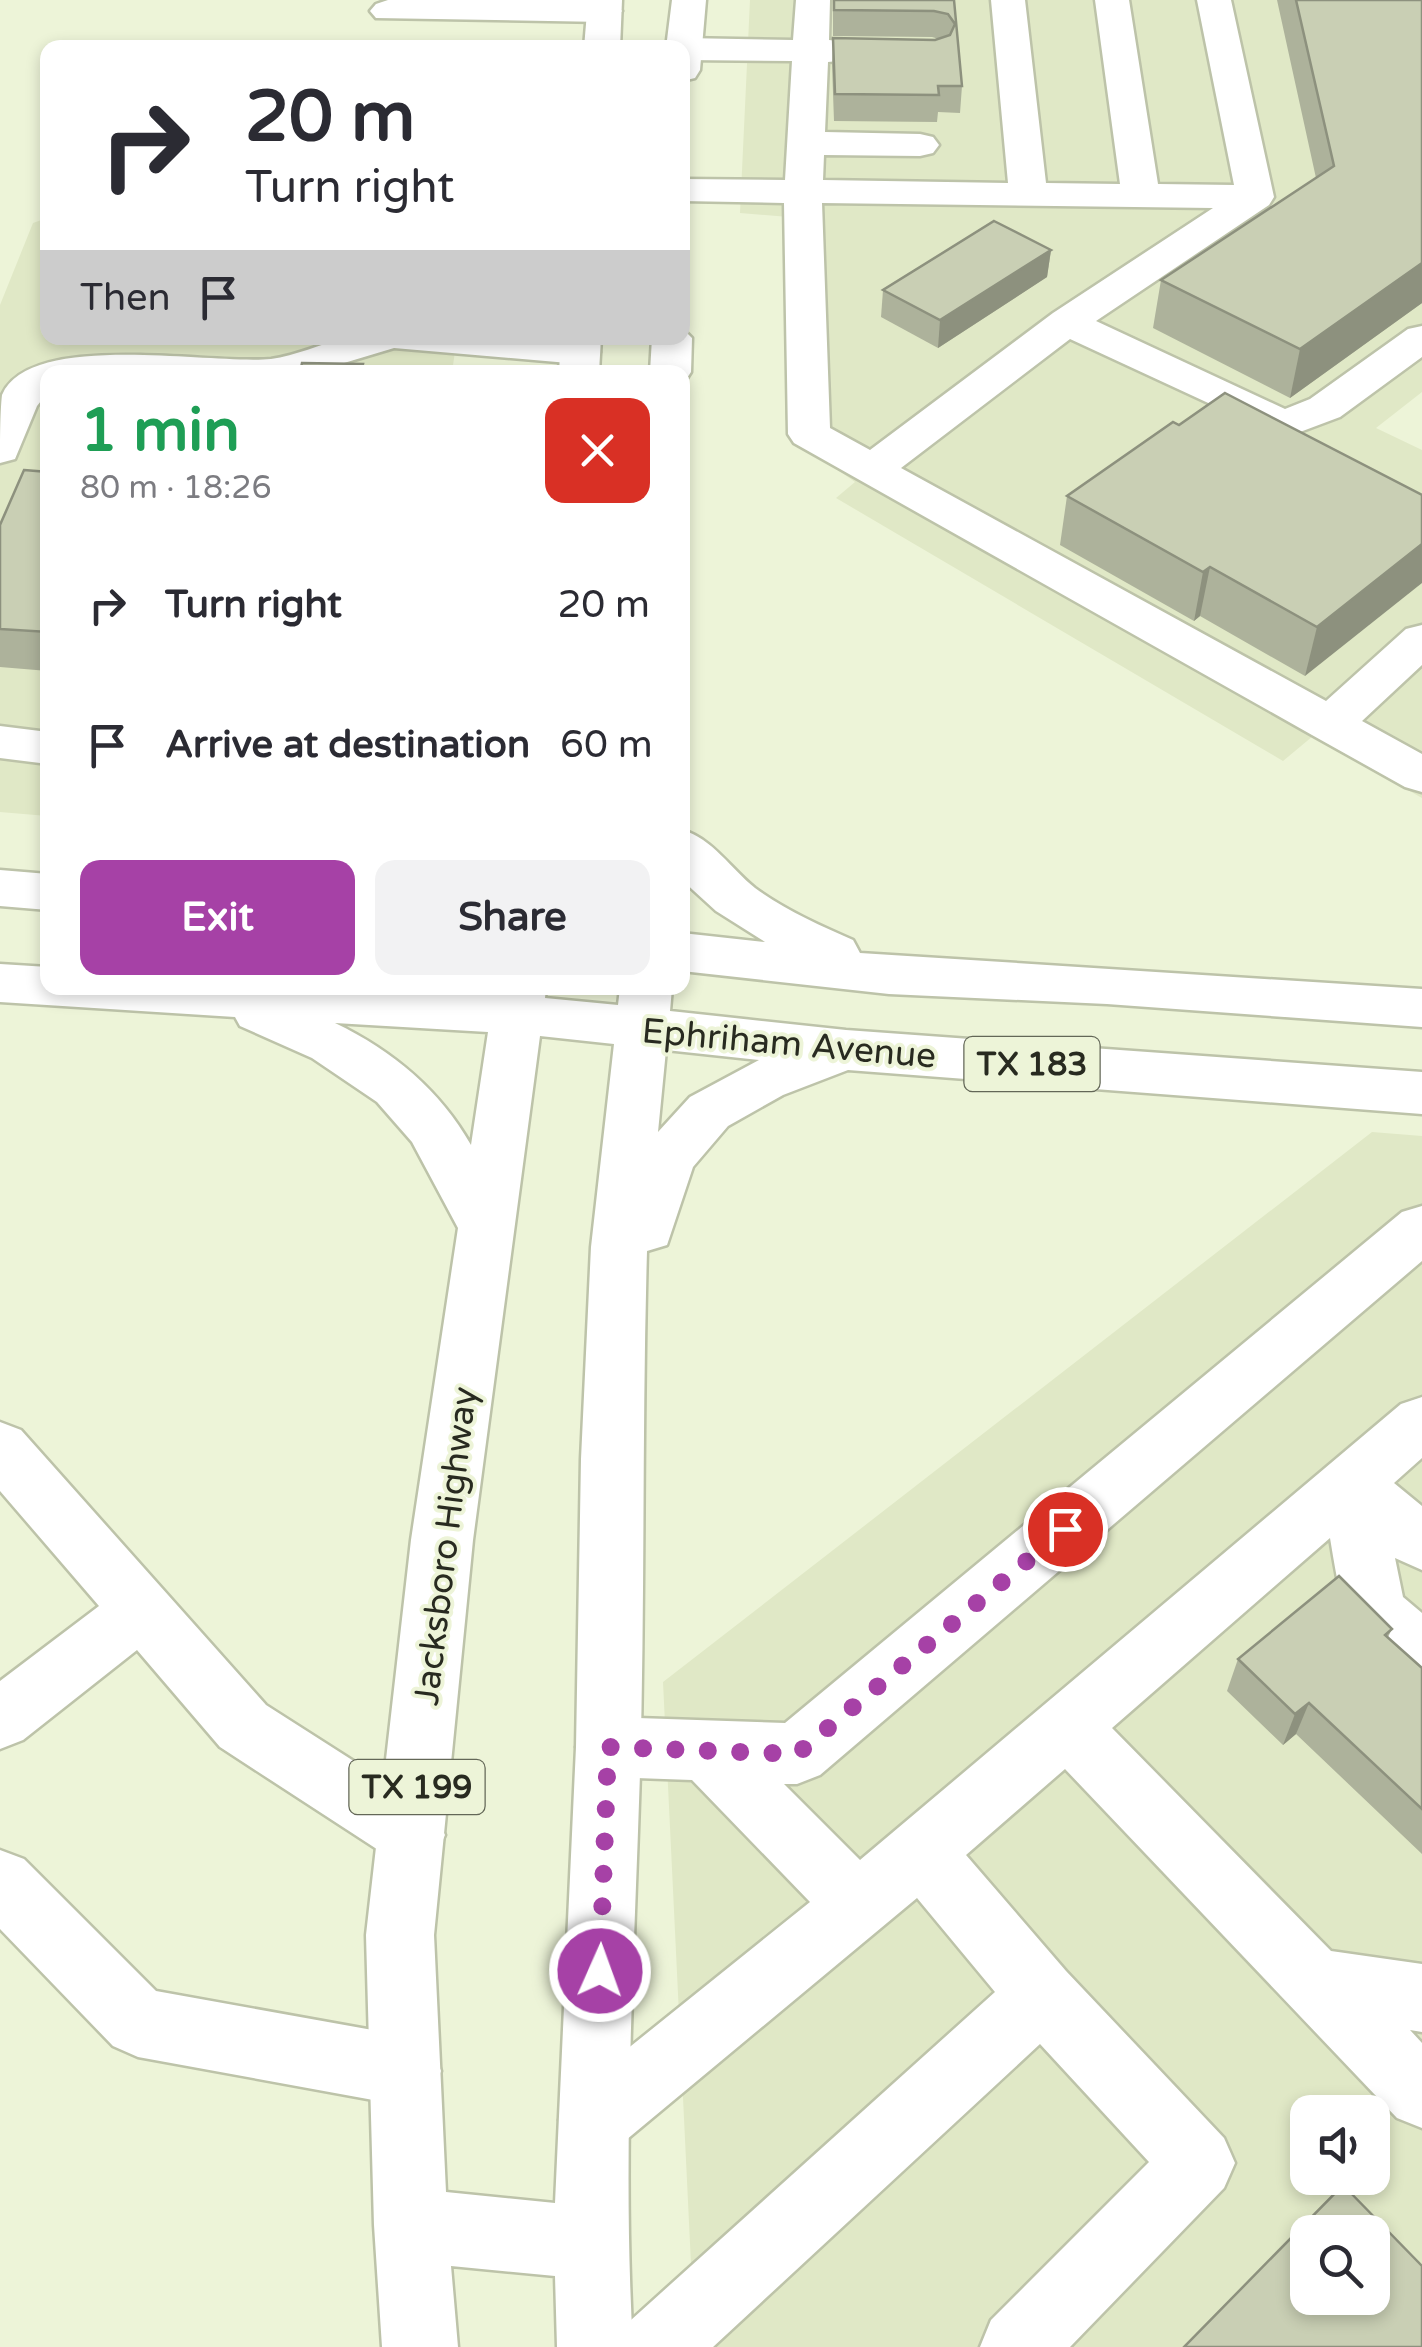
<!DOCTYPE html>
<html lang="en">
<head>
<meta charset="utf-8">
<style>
	body { margin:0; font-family:"Varela Round",sans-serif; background:#f2f2f3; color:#2b2b33; height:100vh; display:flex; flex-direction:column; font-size:38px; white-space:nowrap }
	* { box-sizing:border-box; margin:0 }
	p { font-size:32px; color:#7c7c81 }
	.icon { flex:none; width:55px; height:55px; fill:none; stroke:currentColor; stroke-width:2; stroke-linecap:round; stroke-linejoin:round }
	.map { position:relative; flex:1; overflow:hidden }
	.details { position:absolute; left:40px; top:365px; width:650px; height:630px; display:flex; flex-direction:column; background:#fff; border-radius:20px; box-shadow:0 5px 15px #0003 }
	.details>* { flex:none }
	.banner { position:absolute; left:40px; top:40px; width:650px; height:305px; border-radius:20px; box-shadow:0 5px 15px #0003; background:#fff; color:#2b2b33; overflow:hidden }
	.buttons { position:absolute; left:1290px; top:2095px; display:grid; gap:20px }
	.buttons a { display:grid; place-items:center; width:100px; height:100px; border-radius:20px; background:#fff; box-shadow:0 5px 15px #0003; font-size:50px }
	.pin { position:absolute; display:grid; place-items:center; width:85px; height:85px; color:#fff; margin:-42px; border:5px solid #fff; border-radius:50%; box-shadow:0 2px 10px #0007 }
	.me { position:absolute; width:110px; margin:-55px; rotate:2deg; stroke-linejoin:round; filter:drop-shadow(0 0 8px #0008) }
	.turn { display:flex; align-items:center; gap:35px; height:210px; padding:0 40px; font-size:45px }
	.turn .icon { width:130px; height:130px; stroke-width:2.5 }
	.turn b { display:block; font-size:70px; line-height:85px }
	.then { display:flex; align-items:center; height:95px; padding:0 40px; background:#0003; gap:20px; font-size:38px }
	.round { display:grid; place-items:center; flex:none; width:105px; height:105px; border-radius:20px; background:#f2f2f3 }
	.headline { display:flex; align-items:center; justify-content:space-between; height:170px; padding:0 40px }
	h1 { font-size:60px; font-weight:700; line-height:75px; color:#1e9e55 }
	.action { display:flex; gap:20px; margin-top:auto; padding:20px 40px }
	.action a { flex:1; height:115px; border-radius:20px; background:#a641a6; color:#fff; font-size:40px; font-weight:700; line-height:115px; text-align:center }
	.action a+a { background:#f2f2f3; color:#2b2b33 }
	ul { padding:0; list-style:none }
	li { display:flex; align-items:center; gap:30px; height:140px; padding:0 40px }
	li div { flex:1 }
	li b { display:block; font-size:38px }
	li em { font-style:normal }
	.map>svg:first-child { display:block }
	.built { fill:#e0e8c6; fill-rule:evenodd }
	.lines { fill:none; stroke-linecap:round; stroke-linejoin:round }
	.minor-casing { stroke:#bdc3a9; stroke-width:5 }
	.major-casing { stroke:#bdc3a9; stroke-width:5 }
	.minor { fill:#fff; fill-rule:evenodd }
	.major { fill:#fff; fill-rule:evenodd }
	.wall { fill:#adb29b }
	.shaded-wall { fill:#8d917e }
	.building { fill:#c9cfb4; stroke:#8d917e; stroke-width:2.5; fill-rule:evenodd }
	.route { stroke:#a641a6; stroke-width:18; stroke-dasharray:0 32.4 }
	.labels { text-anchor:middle; stroke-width:8; stroke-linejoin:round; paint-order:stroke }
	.shield { fill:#edf4d8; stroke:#636757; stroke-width:2.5 }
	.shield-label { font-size:32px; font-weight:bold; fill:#282a20 }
	.street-label { font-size:35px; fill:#282a20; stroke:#edf4d8 }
</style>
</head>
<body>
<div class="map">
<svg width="1422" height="2347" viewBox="0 0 1422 2347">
	<rect width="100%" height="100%" fill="#edf4d8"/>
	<g class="built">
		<polygon points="750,0 1422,0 1422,392 1376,428 1422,450 1422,798 1313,736 1283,761 836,498 855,482 791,437 785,418 789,217 740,213"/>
		<polygon points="47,218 48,338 457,338 452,372 48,372 47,816 0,812 0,305 33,223"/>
		<path d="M1372,1132l50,4v1211h-727l-32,-665zM1308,2112h64v66h-64zM1308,2232h64v66h-64z"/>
	</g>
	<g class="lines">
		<defs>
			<g id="minor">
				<polygon points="388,0 604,0 616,4 622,11 616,18 604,22 376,18 370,11 376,4"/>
				<path d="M796,0h34l-1,40 28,3 5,8 -5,8 -29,3 -3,70 95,2 13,3 6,8 -6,8 -13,3 -96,-1 -1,25 185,3 -17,-183h34l21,183 74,1 -25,-184h34l29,184 76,1 -37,-185h34l43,197 -5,8 -173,116 189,88 25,-10 98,-70 14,-3v31l-82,60 -56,21 -214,-99 -169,129 425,233 80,-72 16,-4v40l-60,56 60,33v38l-17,-5 -93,-52 -518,-292 -6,-9 -4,-231 -102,-2v-22l103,1 7,-119 -108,-1 -2,-12h-15l4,-7 13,-3 109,2zM822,203l391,5 -160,105 -183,137 -40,-22z"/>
				<path d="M344,338h207l43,5 6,9 -6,9 -14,3 -186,-16 -80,24h-266v20l-11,14 -22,53 -15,4c0,-19 0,-51 2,-68 28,-65 209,-30 269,-36 24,-3 50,-15 73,-21z"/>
				<polygon points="0,726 48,732 48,764 0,758"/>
				<path d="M1422,1206v55l-602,514 -23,9h-13l76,76 541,-456 21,-7v61l-28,25 28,23v64l-27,-12 8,39 19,16v68c-76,-29 -80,-72 -92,-143l-218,190 219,223 91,13v68l-12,-2 12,13v85l-25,-10 -332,-349 -99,86 100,116 158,167 11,25 -11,25 -154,159h-90l11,-27 158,-158 -109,-118 -327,303h-93l11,-27 364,-328 -78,-94 -297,247 -25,11 -25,-11 -11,-25 11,-25 240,-193 -118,-122 -84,-3 -23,-9 -9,-21 9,-21 23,-9 177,6 617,-511z"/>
				<polygon points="0,1422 21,1430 266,1705 435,1813 445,1835 435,1857 412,1867 389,1857 220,1747 137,1650 23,1740 0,1749 0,1681 99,1606 0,1491"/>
				<polygon points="0,1850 24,1859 156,1991 406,2036 431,2046 441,2071 431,2096 406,2106 138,2057 113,2046 0,1929"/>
			</g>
			<g id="major">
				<polygon points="588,0 622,0 620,48 584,48"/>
				<polygon points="672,0 706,0 700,70 695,78 682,81 682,48 666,48"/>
				<polygon points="682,328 692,338 691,372 685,381 682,372 650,372 652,338 682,338"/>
				<polygon points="561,338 601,338 599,372 559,372"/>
				<path d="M682,830c30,8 49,39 73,58 30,22 64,37 98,52l7,13 562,36v38l-315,-23 -218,-10 -207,-23v-38l83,9 -49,-31 -34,-31z"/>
				<polygon points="0,870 48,874 48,910 0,906"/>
				<path d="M0,964l48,3v21h346l99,5 1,-5h52l-1,10 73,7 2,-17h52l-2,23 176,19 576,42v42l-574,-44 -65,25 -55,31 -35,41 -26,78 -20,6c-5,174 -2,348 -7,522 -6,191 -18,383 -7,574h-76l-2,-71 -104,-10 7,81h-76l-8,-122 -8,-290 45,-395 47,-312 -46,-86 -35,-40 -65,-44 -72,-32 -5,-9 -235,-15zM335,1023l153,9 -17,113c-32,-56 -78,-94 -136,-122zM540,1036l74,8 -23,203 -10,212 -5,288 -21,456 -109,-11 -12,-257 39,-395zM666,1050l93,10 -69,37 -32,35z"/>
			</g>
		</defs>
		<use href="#minor" class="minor-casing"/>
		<use href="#major" class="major-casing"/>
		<use href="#minor" class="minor"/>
		<use href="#major" class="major"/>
	</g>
	<g class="wall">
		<polygon points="833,0 954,0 962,86 960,113 938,112 937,122 834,121 832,65 833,38 935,40 939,39 932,37 833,36"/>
		<polygon points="1277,0 1422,0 1422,303 1290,398 1153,328 1161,280 1316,178"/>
		<polygon points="1051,250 1047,277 938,348 881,317 883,290"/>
		<polygon points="1179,425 1422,495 1305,676 1200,616 1194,621 1060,545 1067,496"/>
		<polygon points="48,472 48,671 0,667 0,525"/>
		<polygon points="1392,1629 1388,1637 1422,1668 1422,1854 1296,1734 1283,1745 1227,1691 1238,1659"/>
	</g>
	<g class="shaded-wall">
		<polygon points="1051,250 1047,277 938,348 940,320"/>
		<polygon points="1422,263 1422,303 1290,398 1300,349"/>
		<polygon points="1422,544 1422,583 1305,676 1317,627"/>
		<polygon points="1210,567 1200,616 1194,621 1203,572"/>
		<polygon points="1309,1703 1296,1734 1283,1745 1295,1714"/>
	</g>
	<g class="building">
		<polygon points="834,0 954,0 962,86 938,86 939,95 835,94 833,38 935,40 950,35 955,24 948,14 934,11 834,10"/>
		<polygon points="1296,0 1422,0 1422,263 1300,349 1161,280 1334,166"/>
		<polygon points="994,221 1051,250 940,320 883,290"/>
		<polygon points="302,363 363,364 361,372 300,372"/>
		<polygon points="1225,393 1422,495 1422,544 1317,627 1210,567 1203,572 1067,496 1173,422 1179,425"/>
		<polygon points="24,470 48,472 48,632 0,629 0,525"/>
		<polygon points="1339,1576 1392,1629 1385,1635 1422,1668 1422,1809 1309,1703 1295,1714 1238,1659"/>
		<path d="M1343,2185l79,81v81h-238zM1308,2232h64v66h-64z"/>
	</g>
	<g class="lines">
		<polyline class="route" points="600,1971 608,1747 797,1754 1065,1529"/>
	</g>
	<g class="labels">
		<g class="shield">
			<rect x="964.5" y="1037" width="135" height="54" rx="8"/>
			<rect x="349.5" y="1760" width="135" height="54" rx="8"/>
		</g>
		<g class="shield-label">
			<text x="1032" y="1075">TX 183</text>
			<text x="417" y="1798">TX 199</text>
		</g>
		<g class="street-label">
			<text transform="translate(789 1043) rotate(5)" y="12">Ephriham Avenue</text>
			<text transform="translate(445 1546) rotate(-83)" y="12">Jacksboro Highway</text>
		</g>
	</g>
</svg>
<div class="buttons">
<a><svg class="icon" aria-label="sound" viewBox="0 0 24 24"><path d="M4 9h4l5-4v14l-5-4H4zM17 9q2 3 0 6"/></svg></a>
<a><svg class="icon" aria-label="search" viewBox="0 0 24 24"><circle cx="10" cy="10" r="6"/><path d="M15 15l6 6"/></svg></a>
</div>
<div class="pin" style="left:1065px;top:1529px;background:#d93025"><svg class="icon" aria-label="arrive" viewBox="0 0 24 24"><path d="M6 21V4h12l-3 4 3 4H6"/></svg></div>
<svg class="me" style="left:600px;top:1971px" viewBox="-20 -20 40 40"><circle r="17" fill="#a641a6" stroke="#fff" stroke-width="3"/><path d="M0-11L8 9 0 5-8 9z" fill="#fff"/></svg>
<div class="banner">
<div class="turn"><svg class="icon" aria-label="right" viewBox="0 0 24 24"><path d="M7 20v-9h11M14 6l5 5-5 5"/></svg><div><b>20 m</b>Turn right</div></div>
<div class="then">Then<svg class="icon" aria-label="arrive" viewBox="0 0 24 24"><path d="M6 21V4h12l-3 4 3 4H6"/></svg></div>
</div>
<section class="details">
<div class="headline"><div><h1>1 min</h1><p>80 m · 18:26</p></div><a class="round" style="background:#d93025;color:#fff"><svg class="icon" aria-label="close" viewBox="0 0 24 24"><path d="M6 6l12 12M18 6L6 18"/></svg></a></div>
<ul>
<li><svg class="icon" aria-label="right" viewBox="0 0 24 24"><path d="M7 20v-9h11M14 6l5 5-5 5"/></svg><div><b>Turn right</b></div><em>20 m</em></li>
<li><svg class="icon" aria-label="arrive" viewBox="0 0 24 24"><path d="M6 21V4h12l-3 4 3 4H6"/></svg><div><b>Arrive at destination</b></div><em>60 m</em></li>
</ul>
<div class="action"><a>Exit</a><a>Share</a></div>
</section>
</div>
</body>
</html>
